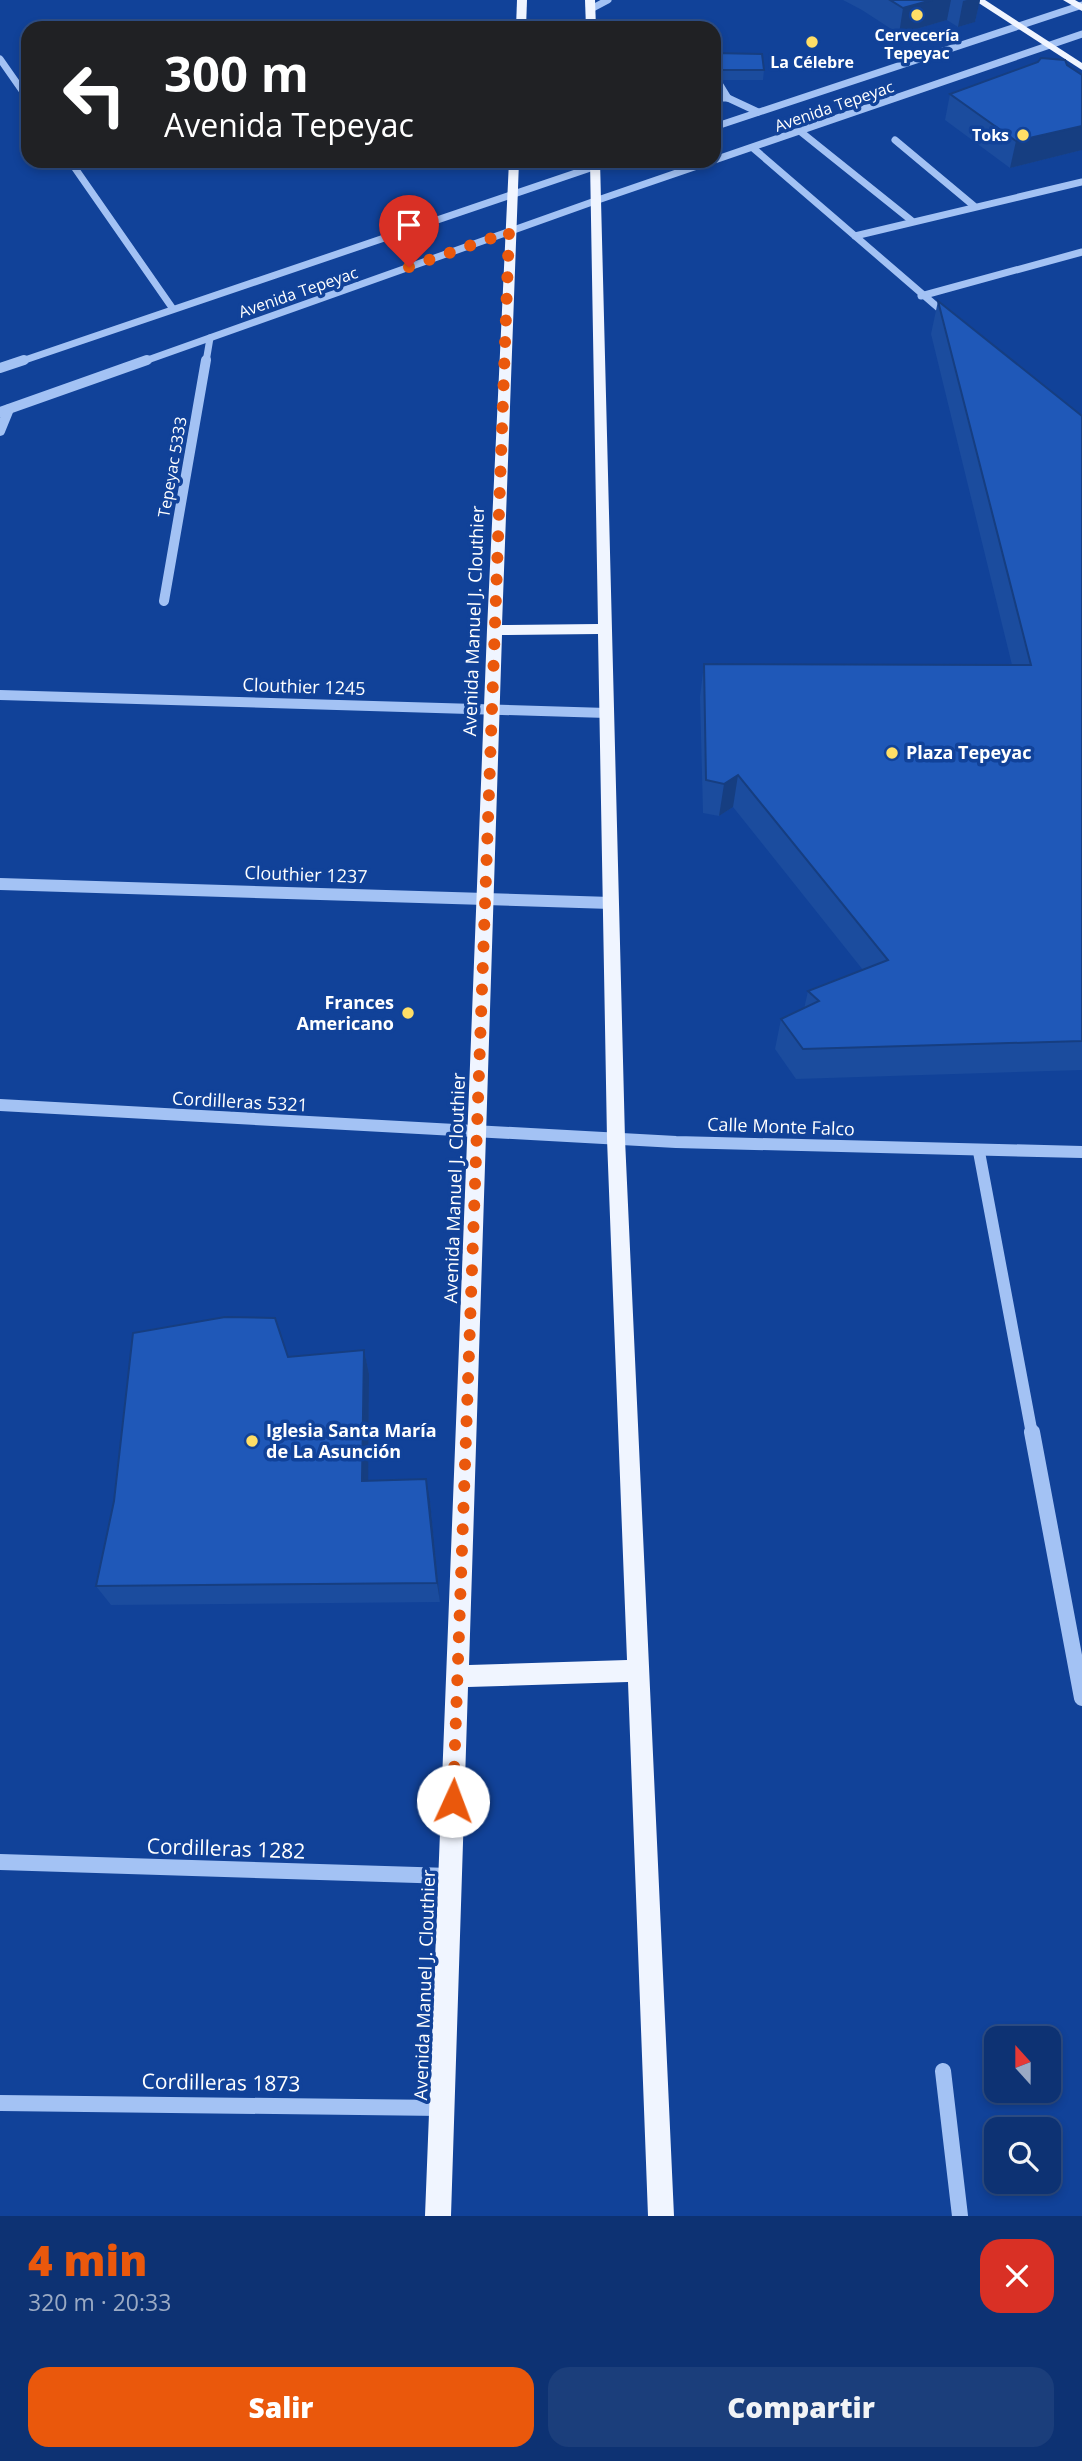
<!DOCTYPE html>
<html lang="es">
<head>
<meta charset="utf-8">
<style>
	body { margin:0; font-family:"Open Sans",sans-serif; background:#1b3e7b; color:#f1f3f6; height:100vh; display:flex; flex-direction:column; font-size:26px; white-space:nowrap }
	* { box-sizing:border-box; margin:0 }
	p { font-size:23px; color:#9aaac4 }
	.icon { flex:none; width:38px; height:38px; fill:none; stroke:currentColor; stroke-width:2; stroke-linecap:round; stroke-linejoin:round }
	.map { position:relative; height:2216px; overflow:hidden }
	.side { display:flex; flex-direction:column; background:#0d3273; flex:1 }
	.side>* { flex:none }
	.hud { position:absolute; left:21px; top:21px; width:700px; height:147px; border-radius:21px; box-shadow:0 4px 10px #0003,0 0 0 2px #2d4d85; background:#202124; color:#fff; overflow:hidden }
	.needle { width:46px; rotate:339deg }
	.fabs { position:absolute; left:984px; top:2026px; display:grid; gap:14px }
	.fabs a { display:grid; place-items:center; width:77px; height:77px; border-radius:14px; background:#0d3273; box-shadow:0 4px 10px #0003,0 0 0 2px #2d4d85; font-size:35px }
	.pin { position:absolute; display:grid; place-items:center; width:60px; height:60px; color:#fff; margin:-72px -30px; border-radius:50% 50% 50% 0; rotate:-45deg; box-shadow:0 0 7px #0007 }
	.pin .icon { rotate:45deg }
	.me { position:absolute; width:77px; margin:-38px; rotate:2deg; stroke-linejoin:round; filter:drop-shadow(0 0 5px #0008) }
	.turn { display:flex; align-items:center; gap:24px; height:147px; padding:0 28px; font-size:32px }
	.turn .icon { width:91px; height:91px; stroke-width:2.5 }
	.turn b { display:block; font-size:49px; line-height:60px }
	.round { display:grid; place-items:center; flex:none; width:74px; height:74px; border-radius:21px; background:#1b3e7b }
	.head { display:flex; align-items:center; justify-content:space-between; height:119px; padding:0 28px }
	h1 { font-size:42px; font-weight:800; line-height:52px; color:#ea580c }
	.button { display:flex; gap:14px; margin-top:auto; padding:14px 28px }
	.button a { flex:1; height:80px; border-radius:21px; background:#ea580c; color:#fff; font-size:28px; font-weight:800; line-height:80px; text-align:center }
	.button a+a { background:#1b3e7b; color:#f1f3f6 }
	.map>svg:first-child { display:block }
	.lines { fill:none; stroke-linecap:round; stroke-linejoin:round }
	.minor-far3 { stroke:#a3c2f4; stroke-width:7 }
	.minor-far2 { stroke:#a3c2f4; stroke-width:10 }
	.minor-far1 { stroke:#a3c2f4; stroke-width:12 }
	.minor { stroke:#a3c2f4; stroke-width:16 }
	.major { fill:#f0f5ff; fill-rule:evenodd }
	.wall { fill:#1b4c9e }
	.shaded-wall { fill:#163e81 }
	.building { fill:#1f58b8; stroke:#163e81; stroke-width:2 }
	.route { stroke:#ea580c; stroke-width:12; stroke-dasharray:0 21.6 }
	.poi-dot { fill:#ffde66; stroke:#114299; stroke-width:2.5 }
	.labels { text-anchor:middle; stroke-width:7; stroke-linejoin:round; paint-order:stroke }
	.far-poi-label { font-size:16px; font-weight:bold; fill:#fff; stroke:#114299 }
	.far-street-label { font-size:16px; fill:#fff; stroke:#114299 }
	.street-label { font-size:18px; fill:#fff; stroke:#114299 }
	.poi-label { font-size:18px; font-weight:bold; fill:#fff; stroke:#114299; text-anchor:start }
	.near-street-label { font-size:21px; fill:#fff; stroke:#114299 }
</style>
</head>
<body>
<div class="map">
<svg width="1082" height="2216" viewBox="0 0 1082 2216">
	<rect width="100%" height="100%" fill="#114299"/>
	<g class="lines">
		<g class="minor-far3">
			<polyline points="591,9 608,0"/>
			<polyline points="0,59 28,99"/>
			<polyline points="717,80 728,98"/>
			<polyline points="714,98 728,98 758,112"/>
			<polyline points="714,127 1082,5"/>
			<polyline points="801,132 912,221"/>
			<polyline points="895,140 974,206"/>
			<polyline points="753,148 949,317"/>
			<polyline points="70,161 173,309"/>
			<polyline points="855,236 1082,182"/>
			<polyline points="921,296 1082,252"/>
			<polyline points="19,362 611,161"/>
			<polyline points="142,362 595,201 1082,34"/>
			<polyline points="206,362 210,338"/>
		</g>
		<g class="minor-far2">
			<polyline points="0,368 24,360"/>
			<polyline points="0,412 147,360"/>
			<polyline points="0,431 9,409"/>
			<polyline points="164,601 206,360"/>
			<polyline points="0,695 607,713"/>
		</g>
		<g class="minor-far1">
			<polyline points="0,884 611,903"/>
			<polyline points="0,1105 676,1142 1082,1152"/>
			<polyline points="979,1152 1032,1434"/>
		</g>
		<g class="minor">
			<polyline points="1032,1432 1082,1698"/>
			<polyline points="0,1862 450,1876"/>
			<polyline points="943,2071 960,2216"/>
			<polyline points="0,2103 442,2108"/>
		</g>
		<g class="major">
			<polygon points="517,0 527,0 526,28 516,28"/>
			<polygon points="585,0 595,0 596,28 586,28"/>
			<polygon points="974,0 985,0 1082,63 1082,70"/>
			<polygon points="1063,0 1075,0 1082,4 1082,11"/>
			<path d="M509,161h10l-17,464 96,-1 -8,-463h10l25,978 49,1077h-26l-20,-534 -160,5 -17,529h-26l62,-1586zM598,634l9,505 20,521 -158,5 33,-1030z"/>
		</g>
	</g>
	<g class="wall">
		<polygon points="843,0 980,0 975,22 958,27 947,20 899,34 862,10"/>
		<polygon points="714,53 764,70 763,80 714,80"/>
		<polygon points="1067,65 1082,75 1082,150 1010,168 945,120 950,94"/>
		<polygon points="938,301 1082,416 1082,1070 796,1079 775,1049 781,1019 804,1009 808,991 863,970 733,807 719,816 703,813 700,697 704,664 1012,665 931,334"/>
		<polygon points="364,1350 369,1374 368,1481 430,1501 440,1602 111,1605 96,1586 114,1501 288,1357"/>
	</g>
	<g class="shaded-wall">
		<polygon points="932,0 951,0 947,20 899,34 903,8"/>
		<polygon points="967,0 980,0 975,22 958,27 963,1"/>
		<polygon points="1082,126 1082,150 1010,168 1016,141"/>
		<polygon points="738,775 733,807 719,816 724,784"/>
		<polygon points="364,1350 369,1374 368,1502 362,1481"/>
		<polygon points="426,1479 430,1501 440,1602 437,1583"/>
	</g>
	<g class="building">
		<polygon points="890,0 932,0 903,8"/>
		<polygon points="714,53 762,54 764,70 714,70"/>
		<polygon points="1041,58 1065,60 1067,65 1082,75 1082,126 1016,141 950,94 1038,62"/>
		<polygon points="938,301 1082,416 1082,1041 803,1049 781,1019 819,1001 808,991 888,960 738,775 724,784 706,780 704,664 1031,665"/>
		<polygon points="225,1317 275,1318 288,1357 364,1350 362,1481 426,1479 437,1583 96,1586 114,1501 133,1333"/>
	</g>
	<g class="lines">
		<polyline class="route" points="409,267 509,232 453,1801"/>
	</g>
	<g class="poi-dot">
		<circle cx="917" cy="15" r="7"/>
		<circle cx="812" cy="42" r="7"/>
		<circle cx="1023" cy="135" r="7"/>
		<circle cx="892" cy="753" r="7"/>
		<circle cx="408" cy="1013" r="7"/>
		<circle cx="252" cy="1441" r="7"/>
	</g>
	<g class="labels">
		<g class="far-poi-label">
			<text x="917" y="41">Cervecería<tspan x="917" dy="18">Tepeyac</tspan></text>
			<text x="812" y="68">La Célebre</text>
			<text x="1009" y="141" text-anchor="end">Toks</text>
		</g>
		<g class="far-street-label">
			<text transform="translate(834 106) rotate(-19)" y="6">Avenida Tepeyac</text>
			<text transform="translate(298 292) rotate(-19)" y="6">Avenida Tepeyac</text>
			<text transform="translate(172 467) rotate(-80)" y="6">Tepeyac 5333</text>
		</g>
		<g class="street-label">
			<text transform="translate(474 621) rotate(-88)" y="6">Avenida Manuel J. Clouthier</text>
			<text transform="translate(304 687) rotate(2)" y="6">Clouthier 1245</text>
			<text transform="translate(306 875) rotate(2)" y="6">Clouthier 1237</text>
			<text transform="translate(240 1102) rotate(3)" y="6">Cordilleras 5321</text>
			<text transform="translate(781 1127) rotate(2)" y="6">Calle Monte Falco</text>
			<text transform="translate(455 1188) rotate(-88)" y="6">Avenida Manuel J. Clouthier</text>
			<text transform="translate(425 1985) rotate(-88)" y="6">Avenida Manuel J. Clouthier</text>
		</g>
		<g class="poi-label">
			<text x="906" y="759">Plaza Tepeyac</text>
			<text x="394" y="1009" text-anchor="end">Frances<tspan x="394" dy="21">Americano</tspan></text>
			<text x="266" y="1437">Iglesia Santa María<tspan x="266" dy="21">de La Asunción</tspan></text>
		</g>
		<g class="near-street-label">
			<text transform="translate(226 1849) rotate(2)" y="7">Cordilleras 1282</text>
			<text transform="translate(221 2083) rotate(1)" y="7">Cordilleras 1873</text>
		</g>
	</g>
</svg>
<div class="fabs">
<a><svg class="needle" viewBox="-14 -14 28 28"><path d="M0-13l5 13h-10z" fill="#e53935"/><path d="M0 13l5-13h-10z" fill="#9aaac4"/></svg></a>
<a><svg class="icon" aria-label="search" viewBox="0 0 24 24"><circle cx="10" cy="10" r="6"/><path d="M15 15l6 6"/></svg></a>
</div>
<div class="pin" style="left:409px;top:267px;background:#d93025"><svg class="icon" aria-label="arrive" viewBox="0 0 24 24"><path d="M6 21V4h12l-3 4 3 4H6"/></svg></div>
<svg class="me" style="left:453px;top:1801px" viewBox="-20 -20 40 40"><circle r="19" fill="#fff"/><path d="M0-13L10 11 0 6-10 11z" fill="#ea580c"/></svg>
<div class="hud">
<div class="turn"><svg class="icon" aria-label="left" viewBox="0 0 24 24"><path d="M17 20v-9H6M10 6l-5 5 5 5"/></svg><div><b>300 m</b>Avenida Tepeyac</div></div>
</div>
</div>
<section class="side">
<div class="head"><div><h1>4 min</h1><p>320 m · 20:33</p></div><a class="round" style="background:#d93025;color:#fff"><svg class="icon" aria-label="close" viewBox="0 0 24 24"><path d="M6 6l12 12M18 6L6 18"/></svg></a></div>
<div class="button"><a>Salir</a><a>Compartir</a></div>
</section>
</body>
</html>
